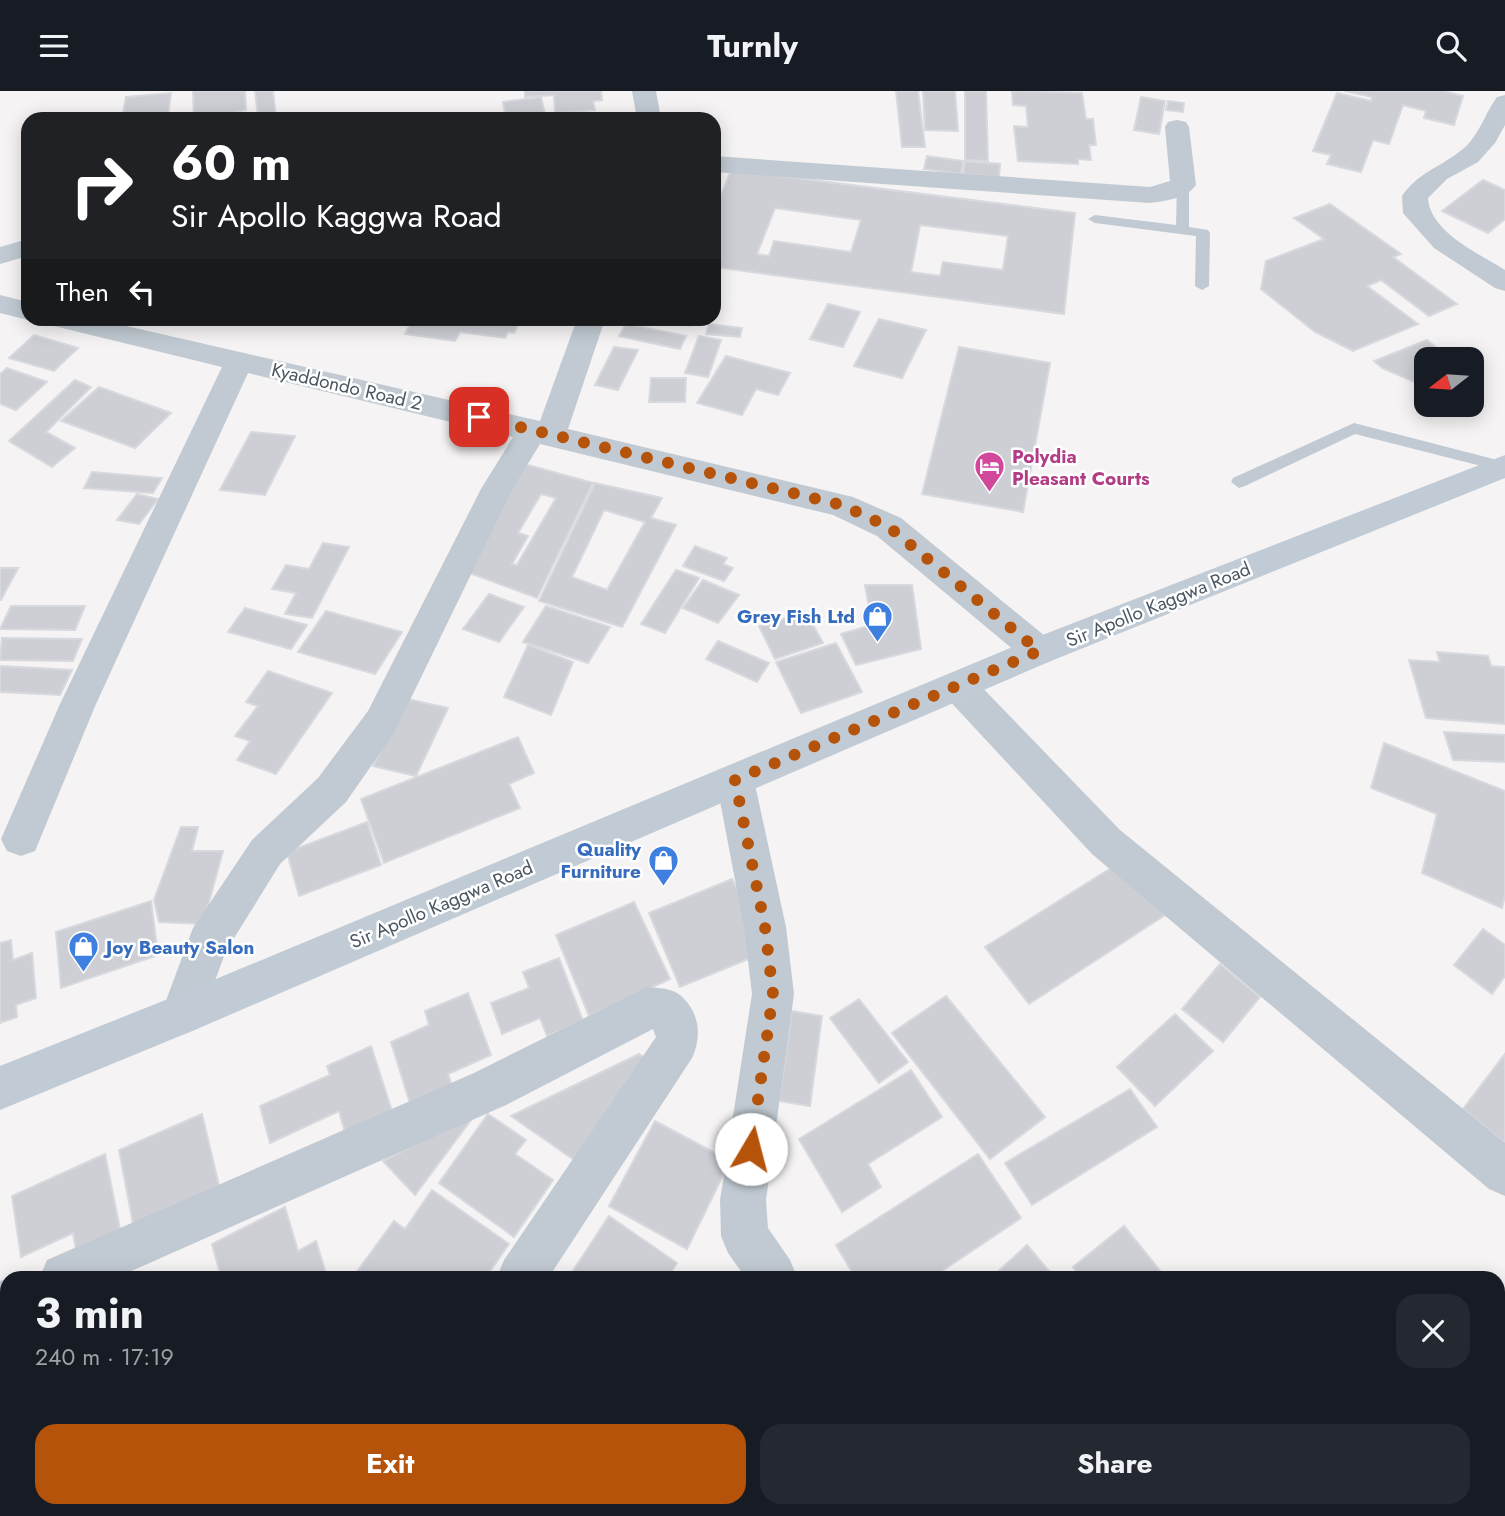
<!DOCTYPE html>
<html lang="en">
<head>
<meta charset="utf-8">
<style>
	body { margin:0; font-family:Jost,sans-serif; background:#242831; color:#f1f3f6; height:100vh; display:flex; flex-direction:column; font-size:26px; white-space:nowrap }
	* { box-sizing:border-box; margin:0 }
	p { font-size:23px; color:#9ea1a6 }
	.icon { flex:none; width:38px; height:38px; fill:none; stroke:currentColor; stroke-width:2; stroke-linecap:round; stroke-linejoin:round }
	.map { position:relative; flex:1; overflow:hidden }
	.details { position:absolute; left:0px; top:1180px; width:1505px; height:247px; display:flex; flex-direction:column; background:#171b24; border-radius:21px 21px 0 0; box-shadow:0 4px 18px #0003 }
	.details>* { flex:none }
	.hud { position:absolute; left:21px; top:21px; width:700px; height:214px; border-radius:21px; box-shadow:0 4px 18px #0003; background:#202124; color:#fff; overflow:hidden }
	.needle { width:46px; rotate:253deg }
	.buttons { position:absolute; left:1414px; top:256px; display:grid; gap:14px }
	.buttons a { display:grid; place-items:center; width:70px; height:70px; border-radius:14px; background:#171b24; box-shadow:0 4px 18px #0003; font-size:35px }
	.pin { position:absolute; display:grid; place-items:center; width:60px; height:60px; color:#fff; margin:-30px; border-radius:14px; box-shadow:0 4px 10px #0006 }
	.me { position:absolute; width:77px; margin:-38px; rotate:8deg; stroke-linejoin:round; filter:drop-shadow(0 0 5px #0008) }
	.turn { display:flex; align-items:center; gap:24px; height:147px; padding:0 35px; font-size:32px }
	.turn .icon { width:91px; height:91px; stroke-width:2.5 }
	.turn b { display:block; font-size:49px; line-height:60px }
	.then { display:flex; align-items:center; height:66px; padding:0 35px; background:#0003; gap:14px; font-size:26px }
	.round { display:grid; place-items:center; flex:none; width:74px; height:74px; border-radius:21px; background:#242831 }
	.head { display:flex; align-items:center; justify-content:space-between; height:119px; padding:0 35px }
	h1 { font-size:42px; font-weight:700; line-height:52px }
	.action { display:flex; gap:14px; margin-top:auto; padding:14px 35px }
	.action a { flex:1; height:80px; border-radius:21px; background:#b45309; color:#fff; font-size:28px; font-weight:700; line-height:80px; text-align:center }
	.action a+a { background:#242831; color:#f1f3f6 }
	header { display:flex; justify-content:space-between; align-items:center; height:91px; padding:0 35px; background:#171b24; font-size:32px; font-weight:700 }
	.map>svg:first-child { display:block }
	.building { fill:#cdcfd5; stroke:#d7d9de; stroke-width:2; fill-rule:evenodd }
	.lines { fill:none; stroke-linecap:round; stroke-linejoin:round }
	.lane { fill:#c1cad2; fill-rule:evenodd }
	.street { fill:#c1cad2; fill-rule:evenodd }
	.secondary { fill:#c1cbd6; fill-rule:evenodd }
	.route { stroke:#b45309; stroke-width:12; stroke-dasharray:0 21.6 }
	.labels { text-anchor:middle; stroke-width:5; stroke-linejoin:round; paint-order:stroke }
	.street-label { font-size:19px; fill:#4a5661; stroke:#fff }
	.hotel-label { font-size:19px; font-weight:bold; fill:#b23c85; stroke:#fff; text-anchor:start }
	.shop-label { font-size:19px; font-weight:bold; fill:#366cbe; stroke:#fff; text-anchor:end }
</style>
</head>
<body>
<header><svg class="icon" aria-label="menu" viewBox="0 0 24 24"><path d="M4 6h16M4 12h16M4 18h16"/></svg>Turnly<svg class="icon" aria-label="search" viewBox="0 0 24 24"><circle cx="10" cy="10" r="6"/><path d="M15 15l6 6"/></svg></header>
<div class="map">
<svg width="1505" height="1425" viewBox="0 0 1505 1425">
	<rect width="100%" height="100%" fill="#f5f3f3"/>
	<g class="building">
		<polygon points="193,0 245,0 246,19 235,21 236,27 194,28"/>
		<polygon points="255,0 273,0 276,28 255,28 258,26"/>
		<polygon points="525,0 601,0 602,9 593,10 595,19 555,22 554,4 525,6"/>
		<polygon points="896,0 918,0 925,56 902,56"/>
		<polygon points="923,0 955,0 958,40 925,39"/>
		<polygon points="965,0 986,0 988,70 965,69"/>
		<polygon points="1012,0 1082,2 1086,28 1093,28 1096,54 1089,54 1091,69 1078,68 1078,73 1018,70 1014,35 1028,36 1026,15 1013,14"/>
		<polygon points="1345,0 1443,0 1463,5 1454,34 1424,27 1426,20 1403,14 1389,53 1373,49 1361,81 1327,73 1331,64 1313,60 1337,2 1371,10 1372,6"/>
		<polygon points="171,2 168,24 175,24 175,28 122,28 126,6"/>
		<polygon points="541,6 546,28 506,28 503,11"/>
		<polygon points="1141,6 1165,10 1159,43 1134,39"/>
		<polygon points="1168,10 1184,12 1183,21 1166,19"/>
		<polygon points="927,65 963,70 961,83 924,78"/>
		<polygon points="965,70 1000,73 999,86 963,83"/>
		<path d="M731,79l344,43 -11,101 -350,-47v-54zM775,117l86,12 -10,32 -77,-11 -5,15 -12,-2zM920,134l88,11 -5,34 -60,-8 -3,14 -29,-4z"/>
		<polygon points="1483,89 1505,99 1505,128 1488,142 1442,120"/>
		<polygon points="1330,113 1401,163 1393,166 1457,213 1429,225 1381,189 1367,195 1418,233 1353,260 1315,241 1261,198 1266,170 1324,148 1294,127"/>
		<polygon points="828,213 860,221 843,256 810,248"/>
		<polygon points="413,228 521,228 514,242 508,241 505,247 460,241 455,250 405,243"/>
		<polygon points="653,228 695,228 691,235"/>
		<polygon points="879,228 926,239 902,287 854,275"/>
		<polygon points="626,233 686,245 680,258 619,245"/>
		<polygon points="709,233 742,237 740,246 706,243"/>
		<polygon points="34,244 78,257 54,280 9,267"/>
		<polygon points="699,245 721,249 708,286 685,282"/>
		<polygon points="1427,249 1450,268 1426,268 1426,296 1382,277 1374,270"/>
		<polygon points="614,256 638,259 618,299 595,294"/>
		<polygon points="959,256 1050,272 1023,421 922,403"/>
		<polygon points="726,265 790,282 778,304 756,298 742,324 697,312"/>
		<polygon points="7,277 47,291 16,319 0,313 0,283"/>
		<polygon points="651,287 686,287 685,311 649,311"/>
		<polygon points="75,289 91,296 46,341 75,357 52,376 9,350"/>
		<polygon points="99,296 171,322 135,357 61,330"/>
		<polygon points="251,341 295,345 265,404 220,399"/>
		<path d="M524,373l69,19 -56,115 -70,-26zM541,403l15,4 -39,67 -5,-1 16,-28 -10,-3z"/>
		<polygon points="92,381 162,387 153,402 84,397"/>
		<path d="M595,392l67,15 -11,20 25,7 -54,102 -83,-26zM604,419l41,12 -38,68 -35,-13z"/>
		<polygon points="137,403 158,408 139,433 117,429"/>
		<polygon points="323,452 349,456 312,527 285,523 296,502 272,498 286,474 309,478"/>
		<polygon points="695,455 727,467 723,473 733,477 724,490 683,475"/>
		<polygon points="0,477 18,477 1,509 0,509"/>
		<polygon points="676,479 699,487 665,542 641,533"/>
		<polygon points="703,489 739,504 718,532 683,517"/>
		<polygon points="865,494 912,494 921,558 856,574 841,543 872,534"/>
		<polygon points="489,503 524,516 499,551 463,538"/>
		<polygon points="11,515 85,515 75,539 0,538"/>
		<polygon points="546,515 610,536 588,572 523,551"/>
		<polygon points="245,517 307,534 291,558 228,541"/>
		<polygon points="326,520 402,541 375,583 298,561"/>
		<polygon points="806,521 823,552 775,568 759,535"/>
		<polygon points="2,547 82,548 73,570 0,569"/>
		<polygon points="718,550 769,572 757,591 706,568"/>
		<polygon points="836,552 862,601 801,622 776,571"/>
		<polygon points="528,554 573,571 551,624 504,606"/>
		<polygon points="1437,561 1488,565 1491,575 1505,576 1505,633 1426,627 1409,569 1440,571"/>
		<polygon points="0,575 72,579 60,604 0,601"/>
		<polygon points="268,580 332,602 276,683 237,669 250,650 235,645 258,615 246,611"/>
		<polygon points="407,608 448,617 416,685 373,675"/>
		<polygon points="1444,641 1505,644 1505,671 1453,669"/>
		<polygon points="518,646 534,682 509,693 520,717 384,772 361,708"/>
		<polygon points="1384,652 1505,700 1505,804 1502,817 1422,782 1437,723 1371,697"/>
		<polygon points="367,731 381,774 299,805 287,761"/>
		<polygon points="181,736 198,736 192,760 223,760 203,833 159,831 154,809"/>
		<polygon points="1119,772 1165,824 1029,913 985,856"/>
		<polygon points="732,788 753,831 758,864 680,896 649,822"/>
		<polygon points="151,810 158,864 61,897 56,841"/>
		<polygon points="634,811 670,888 589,925 556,844"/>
		<polygon points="1483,838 1505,854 1505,885 1492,903 1454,874"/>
		<polygon points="11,849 13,869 32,862 36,907 16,914 17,926 0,932 0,852"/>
		<polygon points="559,867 583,930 547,945 540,927 502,943 491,912 529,897 523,881"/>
		<polygon points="1220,873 1260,906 1223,951 1182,918"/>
		<polygon points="468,902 491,964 448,983 453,998 411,1016 391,951 429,934 425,920"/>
		<polygon points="946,905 1045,1026 990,1068 892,942"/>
		<polygon points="859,908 908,971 879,992 830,927"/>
		<polygon points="792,920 822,925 810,1015 779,1010"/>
		<polygon points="1175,923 1213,960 1155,1015 1117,976"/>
		<polygon points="371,955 392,1020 345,1041 339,1020 270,1052 260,1015 330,984 327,975"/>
		<polygon points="639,963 650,971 580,1073 511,1025"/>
		<polygon points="1505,963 1505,1052 1463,1018"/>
		<polygon points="911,979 942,1026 868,1073 881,1096 842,1121 799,1048"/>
		<polygon points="1130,998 1157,1036 1032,1114 1005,1072"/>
		<polygon points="477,1021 415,1104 383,1070"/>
		<polygon points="202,1023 221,1103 135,1143 119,1059"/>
		<polygon points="488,1023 526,1049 515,1063 553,1089 514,1146 439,1092"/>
		<polygon points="655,1030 730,1070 687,1158 609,1115"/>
		<polygon points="105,1063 121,1143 77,1164 73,1142 21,1166 12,1105"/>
		<polygon points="978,1063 1021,1127 933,1186 855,1186 836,1154"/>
		<polygon points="432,1099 509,1153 486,1186 353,1186 394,1130 405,1138"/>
		<polygon points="285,1116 298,1160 316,1150 327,1186 221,1186 212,1153"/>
		<polygon points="609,1125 677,1172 668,1186 569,1186"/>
		<polygon points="1124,1135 1165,1186 1080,1186 1073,1176"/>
		<polygon points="1027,1154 1054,1186 992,1186"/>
		<polygon points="1505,1287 1505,1321 1498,1314 1498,1295"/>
		<polygon points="0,1386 7,1394 7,1418 1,1425"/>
		<polygon points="202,1419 339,1419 335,1425 198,1425"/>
		<polygon points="418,1419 437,1419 445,1425 414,1425"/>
		<polygon points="451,1419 530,1419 534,1422 533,1425 447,1425"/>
		<polygon points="947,1419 1024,1419 1029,1425 952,1425"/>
		<polygon points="1036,1419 1074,1419 1069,1425 1042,1425"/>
		<polygon points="1168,1419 1227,1419 1232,1425 1163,1425"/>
		<polygon points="1415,1419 1466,1419 1471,1425 1410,1425"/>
	</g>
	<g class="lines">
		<g class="lane">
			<polygon points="1183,90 1189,94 1189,136 1208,139 1210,142 1209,195 1202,199 1195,195 1196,145 1095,132 1088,128 1095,124 1176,134 1177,94"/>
			<polygon points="1354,332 1505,371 1505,381 1355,343 1245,395 1239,397 1231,391 1233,387"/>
		</g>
		<g class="street">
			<polygon points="632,0 656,0 661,28 637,28"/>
			<path d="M1505,4v30l-10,18 -17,19 -31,17 -19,19c2,34 50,55 77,72v21l-10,-3 -61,-40 -31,-35 -1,-17c16,-23 36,-28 57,-44 19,-13 25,-37 38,-55z"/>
			<path d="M1177,29l9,2 3,5 7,58c-10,14 -31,16 -46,18l-436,-31v-16l436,31 20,-6 -5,-54 3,-5z"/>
			<polygon points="28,148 28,165 0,173 0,156"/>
			<polygon points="0,204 28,211 28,228 33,228 28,229 0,222"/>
			<polygon points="46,228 96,228 540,330 577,228 605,228 568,338 853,406 901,427 1051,550 1057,560 1051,570 1039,574 1027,570 877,445 833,424 540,353 512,399 394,642 346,711 280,773 226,860 197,938 182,944 167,938 161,923 193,837 252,749 318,687 368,620 481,398 513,346 248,282 96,613 35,760 21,765 7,760 1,748 60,613 222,276 50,234"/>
			<polygon points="958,580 971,585 1120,739 1505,1052 1505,1105 1489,1098 1092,763 945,605 940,595 945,585"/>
			<polygon points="735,673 748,678 754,689 786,836 794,903 766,1109 768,1137 790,1169 797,1186 745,1186 728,1162 721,1145 720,1109 752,903 744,836 716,689 722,678"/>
			<path d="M647,896c11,1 25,1 33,8 20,17 22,42 12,63l-143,219h-52l7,-17 152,-223 -3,-8 -147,76 -388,172h-78l7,-17 427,-187z"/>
			<polygon points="7,1188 7,1237 0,1240 0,1190"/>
			<polygon points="0,1284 7,1287 7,1343 0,1340"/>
			<polygon points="84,1419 141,1419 144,1425 87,1425"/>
			<polygon points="336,1419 391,1419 388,1425 333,1425"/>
		</g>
		<polygon class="secondary" points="1505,364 1505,387 1051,570 197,938 0,1019 0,975 168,908 1027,550"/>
	</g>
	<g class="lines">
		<polyline class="route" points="479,326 842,414 889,436 1039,560 735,689 765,836 773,903 751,1058"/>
	</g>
	<defs>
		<symbol id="hotel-pin" viewBox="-11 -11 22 30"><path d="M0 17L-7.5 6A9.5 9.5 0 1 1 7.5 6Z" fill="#d1479c" stroke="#fff"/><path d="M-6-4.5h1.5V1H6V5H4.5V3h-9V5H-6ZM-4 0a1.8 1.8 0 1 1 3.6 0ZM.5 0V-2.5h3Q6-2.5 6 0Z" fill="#fff"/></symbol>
		<symbol id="shop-pin" viewBox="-11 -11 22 30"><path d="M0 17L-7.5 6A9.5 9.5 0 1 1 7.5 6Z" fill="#3f7fe0" stroke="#fff"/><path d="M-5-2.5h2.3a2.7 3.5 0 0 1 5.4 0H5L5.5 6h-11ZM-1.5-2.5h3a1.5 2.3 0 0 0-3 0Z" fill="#fff"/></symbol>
	</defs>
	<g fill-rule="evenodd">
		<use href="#hotel-pin" x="972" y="358" width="35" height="47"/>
		<use href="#shop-pin" x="860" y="508" width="35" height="47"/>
		<use href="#shop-pin" x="646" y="752" width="35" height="47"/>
		<use href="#shop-pin" x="66" y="838" width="35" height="47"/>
	</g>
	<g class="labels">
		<g class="street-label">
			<text transform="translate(347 295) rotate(13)" y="7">Kyaddondo Road 2</text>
			<text transform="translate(1158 513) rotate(-22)" y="7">Sir Apollo Kaggwa Road</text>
			<text transform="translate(441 813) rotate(-23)" y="7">Sir Apollo Kaggwa Road</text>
		</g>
		<g class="hotel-label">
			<text x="1012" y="372">Polydia<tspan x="1012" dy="22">Pleasant Courts</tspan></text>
		</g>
		<g class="shop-label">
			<text x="855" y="532">Grey Fish Ltd</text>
			<text x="641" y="765">Quality<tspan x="641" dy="22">Furniture</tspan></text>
			<text x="106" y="863" text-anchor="start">Joy Beauty Salon</text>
		</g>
	</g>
</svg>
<div class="buttons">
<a><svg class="needle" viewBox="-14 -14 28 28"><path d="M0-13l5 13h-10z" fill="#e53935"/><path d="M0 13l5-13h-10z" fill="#9ea1a6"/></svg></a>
</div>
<div class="pin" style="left:479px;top:326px;background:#d93025"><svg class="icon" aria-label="arrive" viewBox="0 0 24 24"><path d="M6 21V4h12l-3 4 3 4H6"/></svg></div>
<svg class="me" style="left:751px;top:1058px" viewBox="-20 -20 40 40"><circle r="19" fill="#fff"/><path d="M0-13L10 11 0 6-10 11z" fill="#b45309"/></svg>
<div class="hud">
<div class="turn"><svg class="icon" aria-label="right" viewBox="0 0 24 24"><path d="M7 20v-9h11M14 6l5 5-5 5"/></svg><div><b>60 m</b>Sir Apollo Kaggwa Road</div></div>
<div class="then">Then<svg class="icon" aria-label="left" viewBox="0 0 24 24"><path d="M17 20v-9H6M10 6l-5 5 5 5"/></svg></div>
</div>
<section class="details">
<div class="head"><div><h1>3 min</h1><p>240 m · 17:19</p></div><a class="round"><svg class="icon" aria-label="close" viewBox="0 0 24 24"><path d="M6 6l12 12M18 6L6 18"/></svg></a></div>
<div class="action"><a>Exit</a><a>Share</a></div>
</section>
</div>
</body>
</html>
